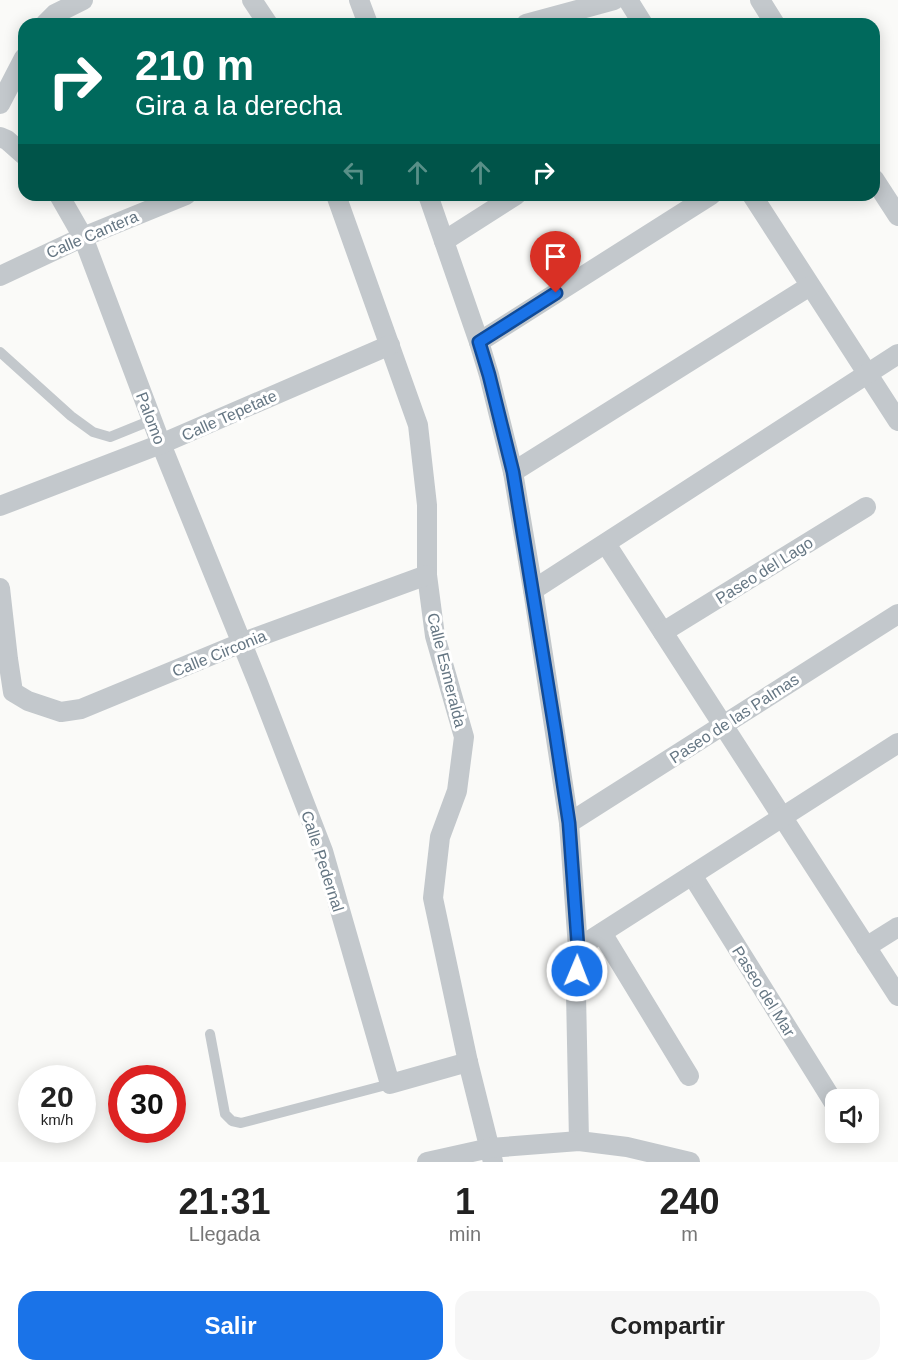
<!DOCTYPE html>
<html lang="es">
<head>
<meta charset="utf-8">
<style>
	body { margin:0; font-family:Arial,sans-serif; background:#f6f6f6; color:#222; height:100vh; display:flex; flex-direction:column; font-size:22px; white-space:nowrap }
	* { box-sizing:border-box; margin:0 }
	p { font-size:20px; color:#767676 }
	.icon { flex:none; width:33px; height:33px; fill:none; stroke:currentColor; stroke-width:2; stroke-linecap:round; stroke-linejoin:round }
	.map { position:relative; height:1162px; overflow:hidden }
	.drawer { display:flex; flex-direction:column; background:#fff; flex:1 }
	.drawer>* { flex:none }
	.hud { position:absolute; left:18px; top:18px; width:862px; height:183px; border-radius:18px; box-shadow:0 3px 15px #0003; background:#00695c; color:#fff; overflow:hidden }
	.fabs { position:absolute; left:825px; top:1089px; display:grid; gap:12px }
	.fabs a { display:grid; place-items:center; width:54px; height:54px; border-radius:12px; background:#fff; box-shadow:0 3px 15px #0003; font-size:30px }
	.speed { position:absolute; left:18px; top:1065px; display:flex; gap:12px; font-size:30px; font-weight:700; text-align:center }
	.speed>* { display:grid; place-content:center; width:78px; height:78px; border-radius:50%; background:#fff; box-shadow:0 3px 15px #0003; line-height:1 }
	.speed small { font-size:15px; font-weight:400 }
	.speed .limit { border:9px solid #d22; background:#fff; color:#111 }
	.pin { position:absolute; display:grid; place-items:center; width:51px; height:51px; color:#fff; margin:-62px -26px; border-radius:50% 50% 50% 0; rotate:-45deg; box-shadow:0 0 6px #0007 }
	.pin .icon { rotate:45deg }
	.me { position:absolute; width:66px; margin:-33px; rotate:1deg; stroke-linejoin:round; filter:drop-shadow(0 0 4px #0008) }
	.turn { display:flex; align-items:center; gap:21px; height:126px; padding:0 18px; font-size:27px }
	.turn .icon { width:78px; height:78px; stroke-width:2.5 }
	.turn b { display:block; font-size:42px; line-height:51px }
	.lanes { display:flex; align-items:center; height:57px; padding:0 18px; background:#0003; justify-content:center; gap:30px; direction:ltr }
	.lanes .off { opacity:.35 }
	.eta { display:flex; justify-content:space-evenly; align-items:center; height:102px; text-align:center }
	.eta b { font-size:36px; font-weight:600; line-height:42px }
	.primary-button { display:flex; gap:12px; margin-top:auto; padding:12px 18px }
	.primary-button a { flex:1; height:69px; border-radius:18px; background:#1a73e8; color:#fff; font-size:24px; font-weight:600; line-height:69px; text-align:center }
	.primary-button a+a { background:#f6f6f6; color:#222 }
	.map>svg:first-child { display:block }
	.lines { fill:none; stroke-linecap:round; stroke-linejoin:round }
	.lane { stroke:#c3c8cc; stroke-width:10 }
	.street { stroke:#c3c8cc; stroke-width:20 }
	.route-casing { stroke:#114b97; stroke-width:15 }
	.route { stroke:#1a73e8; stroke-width:10 }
	.labels { text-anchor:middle; stroke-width:6; stroke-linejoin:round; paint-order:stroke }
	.street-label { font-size:16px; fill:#657683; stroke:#fff }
</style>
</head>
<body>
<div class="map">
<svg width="898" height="1162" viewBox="0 0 898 1162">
	<rect width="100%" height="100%" fill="#fafaf8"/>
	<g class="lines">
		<g class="lane">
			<polyline points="0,352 71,416 93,432 110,437 152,420"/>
			<polyline points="210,1034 225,1114 232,1121 241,1123 390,1084"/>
		</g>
		<g class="street">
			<polyline points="252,0 268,24"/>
			<polyline points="359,0 368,24"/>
			<polyline points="628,0 643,24"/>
			<polyline points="760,0 775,24"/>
			<polyline points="45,24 55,14 83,0"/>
			<polyline points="526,24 614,0"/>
			<polyline points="0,104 24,58"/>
			<polyline points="0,137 7,140 24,155"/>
			<polyline points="874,179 898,216"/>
			<polyline points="59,195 83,237 161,444 258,683 323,851 390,1084 468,1062"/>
			<polyline points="336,195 418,425 427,505 427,575 435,636 464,737 457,791 440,837 433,898 468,1062 493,1162"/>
			<polyline points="428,195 479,342 489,375 513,472 533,590 569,823 578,948 576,993 579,1141"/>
			<polyline points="752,195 898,421"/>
			<polyline points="444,241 516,195"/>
			<polyline points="0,276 83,237 186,195"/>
			<polyline points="479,342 711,195"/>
			<polyline points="513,472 810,286"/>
			<polyline points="0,506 161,444 390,345"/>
			<polyline points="606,544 898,996"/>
			<polyline points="0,588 8,659 13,692 28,701 61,712 81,709 241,643 427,575"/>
			<polyline points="533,590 898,354"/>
			<polyline points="663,632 866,507"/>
			<polyline points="569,823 898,614"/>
			<polyline points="692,875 836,1106"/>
			<polyline points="602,933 689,1076"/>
			<polyline points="866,947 898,927"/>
			<polyline points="578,948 898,743"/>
			<polyline points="427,1162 490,1148 579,1141 627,1147 690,1162"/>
		</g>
	</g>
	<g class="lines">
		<defs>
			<polyline id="route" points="556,293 479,342 489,375 513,472 555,730 569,823 578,948 577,971"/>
		</defs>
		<use href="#route" class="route-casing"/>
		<use href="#route" class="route"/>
	</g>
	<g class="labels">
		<g class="street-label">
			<text transform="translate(92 234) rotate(-23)" y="6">Calle Cantera</text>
			<text transform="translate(229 415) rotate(-24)" y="6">Calle Tepetate</text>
			<text transform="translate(151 418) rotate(69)" y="6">Palomo</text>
			<text transform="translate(764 570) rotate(-32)" y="6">Paseo del Lago</text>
			<text transform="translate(219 653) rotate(-22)" y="6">Calle Circonia</text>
			<text transform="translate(447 670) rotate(76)" y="6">Calle Esmeralda</text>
			<text transform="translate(734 718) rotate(-33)" y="6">Paseo de las Palmas</text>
			<text transform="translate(323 861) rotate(72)" y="6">Calle Pedernal</text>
			<text transform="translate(764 991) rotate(58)" y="6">Paseo del Mar</text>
		</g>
	</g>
</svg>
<div class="fabs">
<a><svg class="icon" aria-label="sound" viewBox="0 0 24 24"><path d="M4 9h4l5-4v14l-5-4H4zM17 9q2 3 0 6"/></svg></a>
</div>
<div class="speed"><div>20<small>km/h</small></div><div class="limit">30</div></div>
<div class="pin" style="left:556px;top:293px;background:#d93025"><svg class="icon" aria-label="arrive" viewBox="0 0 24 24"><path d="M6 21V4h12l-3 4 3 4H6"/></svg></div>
<svg class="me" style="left:577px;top:971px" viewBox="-20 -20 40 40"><circle r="17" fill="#1a73e8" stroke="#fff" stroke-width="3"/><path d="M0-11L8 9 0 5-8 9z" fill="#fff"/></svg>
<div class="hud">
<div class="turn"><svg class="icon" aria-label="right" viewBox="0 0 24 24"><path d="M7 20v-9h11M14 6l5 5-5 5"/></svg><div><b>210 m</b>Gira a la derecha</div></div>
<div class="lanes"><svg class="icon off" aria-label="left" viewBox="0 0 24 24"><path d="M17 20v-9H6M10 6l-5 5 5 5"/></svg><svg class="icon off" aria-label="ahead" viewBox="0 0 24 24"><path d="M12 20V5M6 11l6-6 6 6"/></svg><svg class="icon off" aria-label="ahead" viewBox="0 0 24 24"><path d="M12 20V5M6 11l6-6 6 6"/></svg><svg class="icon" aria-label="right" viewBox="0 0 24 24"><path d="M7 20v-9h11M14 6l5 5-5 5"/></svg></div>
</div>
</div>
<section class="drawer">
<div class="eta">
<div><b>21:31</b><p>Llegada</p></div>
<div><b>1</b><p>min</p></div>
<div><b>240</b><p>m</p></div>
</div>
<div class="primary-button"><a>Salir</a><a>Compartir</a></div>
</section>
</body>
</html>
